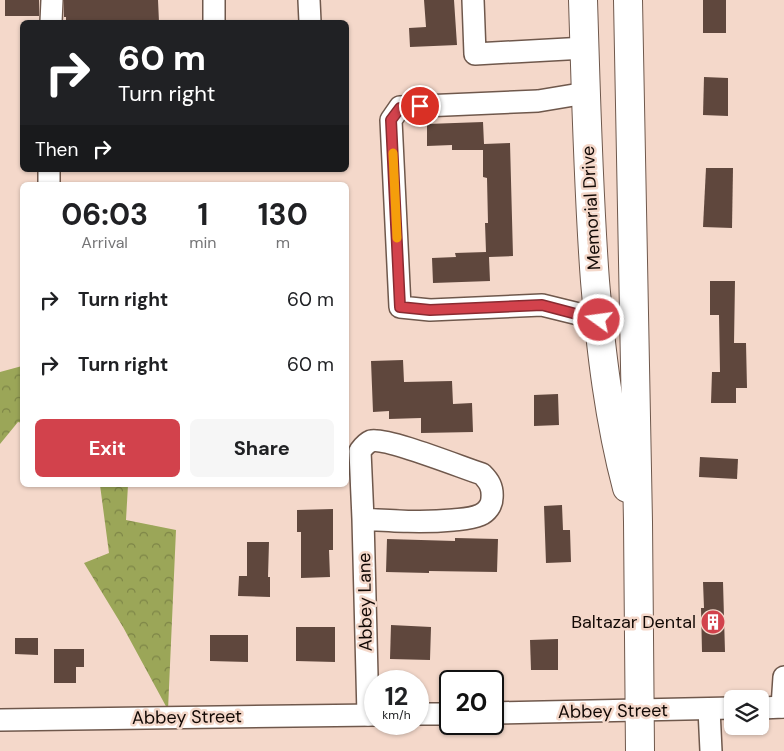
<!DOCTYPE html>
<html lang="en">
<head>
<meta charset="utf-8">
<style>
	body { margin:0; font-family:"DM Sans",sans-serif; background:#f6f6f6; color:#202124; height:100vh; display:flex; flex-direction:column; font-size:19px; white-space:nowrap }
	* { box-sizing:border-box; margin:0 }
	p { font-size:16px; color:#757577 }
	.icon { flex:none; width:28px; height:28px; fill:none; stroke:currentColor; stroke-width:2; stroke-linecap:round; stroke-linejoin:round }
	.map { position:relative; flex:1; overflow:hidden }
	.side { position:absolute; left:20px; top:182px; width:329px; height:305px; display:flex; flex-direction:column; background:#fff; border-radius:8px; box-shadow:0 1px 4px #0004 }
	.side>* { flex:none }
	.banner { position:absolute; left:20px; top:20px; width:329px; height:152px; border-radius:8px; box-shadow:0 1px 4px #0004; background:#202124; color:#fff; overflow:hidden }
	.controls { position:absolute; left:724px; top:690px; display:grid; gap:10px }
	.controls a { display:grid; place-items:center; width:45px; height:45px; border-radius:8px; background:#fff; box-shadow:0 1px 4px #0004; font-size:25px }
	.speed { position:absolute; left:364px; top:670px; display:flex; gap:10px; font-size:25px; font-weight:700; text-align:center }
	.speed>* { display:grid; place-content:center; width:65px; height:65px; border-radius:50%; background:#fff; box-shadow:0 1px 4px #0004; line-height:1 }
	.speed small { font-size:12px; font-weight:400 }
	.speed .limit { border:2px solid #111; border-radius:8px; background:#fff; color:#111 }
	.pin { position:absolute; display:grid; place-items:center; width:42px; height:42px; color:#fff; margin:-21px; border:2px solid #fff; border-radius:50%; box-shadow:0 1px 5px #0007 }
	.me { position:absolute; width:55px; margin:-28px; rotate:284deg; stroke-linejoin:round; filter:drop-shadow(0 0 4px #0008) }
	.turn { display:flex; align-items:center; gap:18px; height:105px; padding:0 15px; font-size:22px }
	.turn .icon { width:65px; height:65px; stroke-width:2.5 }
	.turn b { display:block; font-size:35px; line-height:42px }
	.then { display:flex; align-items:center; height:48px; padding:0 15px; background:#0003; gap:10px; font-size:19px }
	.eta { display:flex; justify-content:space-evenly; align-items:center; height:85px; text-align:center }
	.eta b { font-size:30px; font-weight:700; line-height:35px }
	.primary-button { display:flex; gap:10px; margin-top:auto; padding:10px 15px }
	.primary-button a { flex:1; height:58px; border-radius:8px; background:#d2424c; color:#fff; font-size:20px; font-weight:700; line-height:58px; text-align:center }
	.primary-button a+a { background:#f6f6f6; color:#202124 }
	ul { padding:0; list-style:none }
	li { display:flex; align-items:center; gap:15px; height:65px; padding:0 15px }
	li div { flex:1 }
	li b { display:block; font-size:19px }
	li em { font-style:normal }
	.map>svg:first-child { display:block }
	.forest { fill:url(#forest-crowns) }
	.building { fill:#5f473d }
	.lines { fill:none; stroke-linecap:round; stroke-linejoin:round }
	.minor-casing { stroke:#6f584c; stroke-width:24 }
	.major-casing { stroke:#6f584c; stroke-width:30 }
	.minor { stroke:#fff; stroke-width:21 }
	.major { stroke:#fff; stroke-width:28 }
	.route-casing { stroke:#882b31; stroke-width:12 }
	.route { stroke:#d2424c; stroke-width:9 }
	.slow { stroke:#f59e0b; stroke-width:9 }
	.labels { text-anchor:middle; stroke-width:5; stroke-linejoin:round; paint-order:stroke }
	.street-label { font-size:18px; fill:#120905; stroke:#f4d8ca }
	.poi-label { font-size:18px; fill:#120905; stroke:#f4d8ca; text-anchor:end }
</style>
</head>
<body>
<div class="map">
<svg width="784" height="751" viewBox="0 0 784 751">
	<defs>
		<pattern id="forest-crowns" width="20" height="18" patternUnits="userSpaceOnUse" patternTransform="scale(1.25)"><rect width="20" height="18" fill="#9ba658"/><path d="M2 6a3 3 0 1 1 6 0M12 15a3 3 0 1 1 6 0" fill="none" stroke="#7d8547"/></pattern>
	</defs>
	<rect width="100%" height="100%" fill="#f4d8ca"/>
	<g class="forest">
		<polygon points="22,366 22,423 18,422 0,444 0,372"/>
		<polygon points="100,485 128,485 126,520 176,530 168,710 123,627 84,563 109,553"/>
	</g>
	<g class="building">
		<rect x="5" y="0" width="34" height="16"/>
		<polygon points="64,0 158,0 159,22 66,22 66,17 64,17"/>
		<polygon points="424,0 454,0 457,45 410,47 409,28 426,27"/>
		<rect x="703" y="0" width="23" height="33"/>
		<polygon points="704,77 728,78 728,116 703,115"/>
		<polygon points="483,122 484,144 510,143 513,256 489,257 490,281 433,283 432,258 456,257 455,253 486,252 485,223 488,223 487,178 483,177 483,150 452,150 452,145 427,146 427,124"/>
		<polygon points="706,168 733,168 732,228 703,227"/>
		<polygon points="710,281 735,281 734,343 746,343 747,388 736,388 736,403 711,403 712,372 720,372 719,315 710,315"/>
		<polygon points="403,360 404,382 452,381 453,404 472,403 473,432 421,433 421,418 389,419 389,411 373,412 371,361"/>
		<polygon points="558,394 559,425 534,426 534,395"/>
		<polygon points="700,457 738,459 737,479 699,477"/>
		<polygon points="562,505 563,530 570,530 571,562 546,563 544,506"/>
		<polygon points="333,509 333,550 329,550 330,577 301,578 301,532 297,532 297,510"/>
		<polygon points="455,538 498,539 497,572 429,571 429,573 386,572 387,539 455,541"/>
		<polygon points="247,542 269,542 268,577 270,577 270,597 238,596 239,576 247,576"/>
		<polygon points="703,582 723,582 725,652 702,652 701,608 704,608"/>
		<polygon points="391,625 431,627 430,660 390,659"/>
		<polygon points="296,627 335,627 335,662 296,661"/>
		<polygon points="210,635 248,635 248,662 210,661"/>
		<polygon points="15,638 38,638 38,655 15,654"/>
		<polygon points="558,639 558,670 531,670 530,640"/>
		<polygon points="54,649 84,649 84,667 76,667 76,683 54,683"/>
	</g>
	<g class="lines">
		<defs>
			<g id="minor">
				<polyline points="214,0 214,22"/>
				<polyline points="309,0 310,22"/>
				<polyline points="473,0 475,54 585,48"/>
				<polyline points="51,22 52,0"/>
				<polyline points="586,93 538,101 400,107 391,120 400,307 430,310 542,305 599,319"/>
				<polyline points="49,185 49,170"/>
				<path d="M363,519c30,2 60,4 90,1 9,-1 18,-1 27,-5 7,-3 12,-10 12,-17 1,-11 -3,-17 -10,-24 -19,-6 -96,-37 -111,-33 -5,2 -8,6 -11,10l3,68 5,196"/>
				<polyline points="782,707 784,677"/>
				<polyline points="760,708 784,707"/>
				<polyline points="709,709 711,751"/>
				<polyline points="492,713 732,708"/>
				<polyline points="418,714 450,714"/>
				<polyline points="0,720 375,715"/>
			</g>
			<g id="major">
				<path d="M583,0c3,94 5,188 12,281 6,70 14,139 32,207"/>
				<polyline points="628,0 638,522 640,751"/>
			</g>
		</defs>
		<use href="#minor" class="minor-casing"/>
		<use href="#major" class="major-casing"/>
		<use href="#minor" class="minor"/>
		<use href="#major" class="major"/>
	</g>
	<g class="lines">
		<defs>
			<polyline id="route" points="420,106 400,108 391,120 400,307 430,310 542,305 599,320"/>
		</defs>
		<use href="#route" class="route-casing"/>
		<use href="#route" class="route"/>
		<polyline class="slow" points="393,153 397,238"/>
	</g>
	<defs>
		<symbol id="building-disc" viewBox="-11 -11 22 22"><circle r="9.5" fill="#d2424c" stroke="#f4d8ca"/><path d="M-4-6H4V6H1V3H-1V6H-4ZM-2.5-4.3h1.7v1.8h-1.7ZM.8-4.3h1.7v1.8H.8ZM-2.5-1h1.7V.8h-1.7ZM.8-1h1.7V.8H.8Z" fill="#fff"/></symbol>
	</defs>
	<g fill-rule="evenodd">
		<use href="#building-disc" x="699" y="608" width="28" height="28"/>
	</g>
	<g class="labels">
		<g class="street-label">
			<text transform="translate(591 208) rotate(-93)" y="6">Memorial Drive</text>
			<text transform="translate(365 602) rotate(-91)" y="6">Abbey Lane</text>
			<text transform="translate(613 711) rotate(-1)" y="6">Abbey Street</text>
			<text transform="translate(187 717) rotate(-1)" y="6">Abbey Street</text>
		</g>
		<g class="poi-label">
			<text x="696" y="628">Baltazar Dental</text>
		</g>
	</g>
</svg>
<div class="controls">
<a><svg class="icon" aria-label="layers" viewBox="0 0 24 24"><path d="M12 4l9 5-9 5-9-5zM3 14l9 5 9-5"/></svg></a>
</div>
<div class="speed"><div>12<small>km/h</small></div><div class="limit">20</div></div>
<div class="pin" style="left:420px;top:106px;background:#d93025"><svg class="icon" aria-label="arrive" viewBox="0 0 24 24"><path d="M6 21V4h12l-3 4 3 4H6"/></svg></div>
<svg class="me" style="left:599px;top:320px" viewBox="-20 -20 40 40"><circle r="17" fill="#d2424c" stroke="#fff" stroke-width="3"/><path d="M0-11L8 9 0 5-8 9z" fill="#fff"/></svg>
<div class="banner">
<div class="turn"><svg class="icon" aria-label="right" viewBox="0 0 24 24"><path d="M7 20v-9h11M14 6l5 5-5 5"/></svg><div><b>60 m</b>Turn right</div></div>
<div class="then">Then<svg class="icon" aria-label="right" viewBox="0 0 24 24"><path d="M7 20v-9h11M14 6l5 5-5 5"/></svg></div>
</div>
<section class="side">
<div class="eta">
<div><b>06:03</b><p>Arrival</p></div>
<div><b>1</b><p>min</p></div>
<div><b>130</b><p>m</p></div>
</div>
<ul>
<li><svg class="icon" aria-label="right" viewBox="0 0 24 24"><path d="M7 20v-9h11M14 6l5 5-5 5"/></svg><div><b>Turn right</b></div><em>60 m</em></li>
<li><svg class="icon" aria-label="right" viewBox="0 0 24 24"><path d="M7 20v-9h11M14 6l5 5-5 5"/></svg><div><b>Turn right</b></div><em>60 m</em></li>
</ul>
<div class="primary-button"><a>Exit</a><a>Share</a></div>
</section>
</div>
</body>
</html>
